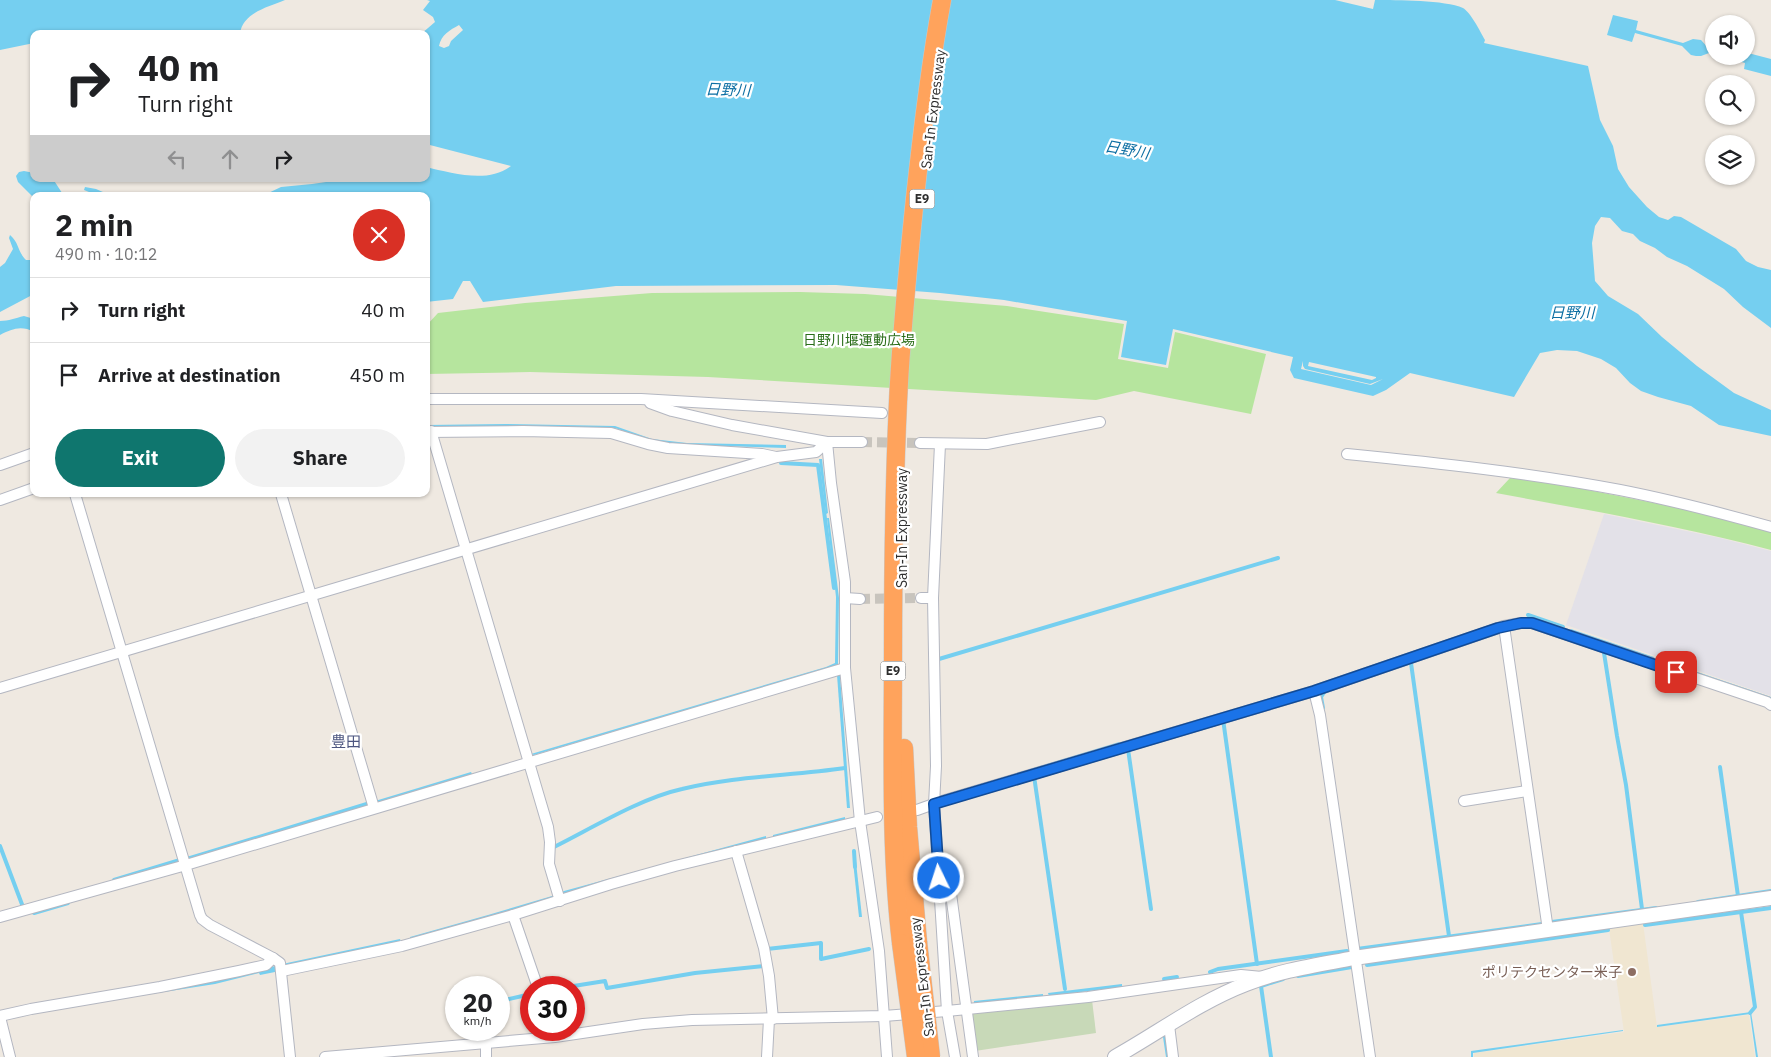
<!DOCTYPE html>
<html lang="en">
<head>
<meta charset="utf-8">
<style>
	body { margin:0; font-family:"IBM Plex Sans","Noto Sans JP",sans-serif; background:#f2f2f2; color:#202124; height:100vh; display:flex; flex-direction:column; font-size:19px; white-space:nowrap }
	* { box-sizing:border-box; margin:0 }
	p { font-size:16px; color:#757577 }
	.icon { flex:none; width:28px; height:28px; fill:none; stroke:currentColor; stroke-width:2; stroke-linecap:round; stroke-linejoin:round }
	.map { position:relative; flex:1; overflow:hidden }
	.drawer { position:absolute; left:30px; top:192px; width:400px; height:305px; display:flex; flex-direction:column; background:#fff; border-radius:10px; box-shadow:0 1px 4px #0004 }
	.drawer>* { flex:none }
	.hud { position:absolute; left:30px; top:30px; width:400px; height:152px; border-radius:10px; box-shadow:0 1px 4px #0004; background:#fff; color:#202124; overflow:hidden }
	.buttons { position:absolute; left:1705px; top:15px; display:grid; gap:10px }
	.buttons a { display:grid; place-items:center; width:50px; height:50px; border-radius:50%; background:#fff; box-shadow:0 1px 4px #0004; font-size:25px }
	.speed { position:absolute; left:445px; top:976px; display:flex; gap:10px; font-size:25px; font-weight:700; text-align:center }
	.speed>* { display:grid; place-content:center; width:65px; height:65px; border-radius:50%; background:#fff; box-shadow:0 1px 4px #0004; line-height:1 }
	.speed small { font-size:12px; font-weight:400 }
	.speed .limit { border:8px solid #d22; background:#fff; color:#111 }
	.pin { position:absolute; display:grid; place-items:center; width:42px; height:42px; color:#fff; margin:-21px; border-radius:10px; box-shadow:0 2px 8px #0006 }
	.me { position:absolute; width:55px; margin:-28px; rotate:356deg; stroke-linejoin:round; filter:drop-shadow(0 0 4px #0008) }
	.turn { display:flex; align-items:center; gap:18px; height:105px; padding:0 25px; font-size:22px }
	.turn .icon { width:65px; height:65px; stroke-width:2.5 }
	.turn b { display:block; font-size:35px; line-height:42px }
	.lanes { display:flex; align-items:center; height:48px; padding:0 25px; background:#0003; justify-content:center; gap:25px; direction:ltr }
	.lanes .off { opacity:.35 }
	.round { display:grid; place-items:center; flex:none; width:52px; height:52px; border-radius:26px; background:#f2f2f2 }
	.headline { display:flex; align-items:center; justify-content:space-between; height:85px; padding:0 25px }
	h1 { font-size:30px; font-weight:700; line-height:38px }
	.cta { display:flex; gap:10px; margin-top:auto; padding:10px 25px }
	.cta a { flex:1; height:58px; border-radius:30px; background:#0f766e; color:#fff; font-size:20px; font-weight:700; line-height:58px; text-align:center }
	.cta a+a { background:#f2f2f2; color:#202124 }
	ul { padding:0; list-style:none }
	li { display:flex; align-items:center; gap:15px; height:65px; padding:0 25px; border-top:1px solid #e0e0e0 }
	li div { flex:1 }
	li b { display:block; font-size:19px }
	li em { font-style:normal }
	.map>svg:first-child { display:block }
	.industrial { fill:#e3e1e8 }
	.education { fill:#f0e6d1 }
	.green { fill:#b6e59e }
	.cemetery { fill:#c8d9b8 }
	.water { fill:#75cff0; fill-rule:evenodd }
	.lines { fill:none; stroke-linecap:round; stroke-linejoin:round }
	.stream { stroke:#75cff0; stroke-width:4 }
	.street-tunnel { stroke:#c8c4bd; stroke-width:10; stroke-dasharray:10 5; stroke-linecap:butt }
	.street-casing { stroke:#b4b7c1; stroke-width:12 }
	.secondary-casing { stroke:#b4b7c1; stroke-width:16 }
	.highway-casing { stroke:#c9c9c9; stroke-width:19 }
	.street { stroke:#fff; stroke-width:10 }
	.secondary { stroke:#fff; stroke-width:14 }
	.highway { stroke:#ffa35c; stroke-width:18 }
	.highway-bridge-casing { stroke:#c9c9c9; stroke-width:19; stroke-linecap:butt }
	.highway-bridge { stroke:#ffa35c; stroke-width:18 }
	.route-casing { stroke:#114b97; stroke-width:12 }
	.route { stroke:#1a73e8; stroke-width:9 }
	.education-dot { fill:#8d6e63; stroke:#fff; stroke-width:2 }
	.labels { text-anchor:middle; stroke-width:4.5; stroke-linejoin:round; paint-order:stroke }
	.shield { fill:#fff; stroke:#6d6d6d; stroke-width:1 }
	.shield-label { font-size:12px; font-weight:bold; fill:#2e2e2e }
	.street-label { font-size:14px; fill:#2e2e2e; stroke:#fff }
	.park-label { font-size:14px; fill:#2c6e1b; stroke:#fff }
	.education-label { font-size:14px; fill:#785e54; stroke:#fff; text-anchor:end }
	.water-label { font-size:15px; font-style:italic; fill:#0d6fa3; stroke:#fff }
	.neighbourhood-label { font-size:15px; fill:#4d5680; stroke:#fff }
</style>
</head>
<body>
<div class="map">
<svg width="1771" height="1057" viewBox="0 0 1771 1057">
	<rect width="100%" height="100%" fill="#efe9e1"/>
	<polygon class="industrial" points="1604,514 1720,538 1771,551 1771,696 1566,625"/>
	<polygon class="education" points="1643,923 1657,1027 1749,1015 1755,1057 1474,1057 1474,1053 1624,1032 1609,929"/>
	<g class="green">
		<polygon points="800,292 865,294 1007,306 1124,324 1118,359 1168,368 1175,332 1266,354 1251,414 1134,391 1096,400 708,377 530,372 426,374 426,326 438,313 525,303 652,293"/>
		<path d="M1510,478l53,7 147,29 61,16v20c-91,-24 -183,-40 -275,-57z"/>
	</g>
	<polygon class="cemetery" points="1092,1000 1096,1033 975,1051 970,1013"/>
	<g class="water">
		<path d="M0,0h285c-17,7 -43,13 -45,34h-206v9l-34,7z"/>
		<path d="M427,0h908l38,9 2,-9c22,0 70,0 88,8 8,5 17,23 22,32l-1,3 104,23 12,54 13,26 5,23 11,18 18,20 12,10 9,3 6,-4 7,1 55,32 10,12 12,6 13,3v58l-28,-21 -19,-18 -37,-23 -20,-9 -12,-9 -15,-7 -7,-7 -11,-3 -12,-13 -9,-1 -6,9 -3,17 3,38 13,15 30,18 24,23 35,29 37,27 37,17v26l-52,-11 -28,-19 -33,-9 -17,-6 -11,-8 -14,-15 -15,-9 -24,-8 -20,-1 -17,3 -26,44 -104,-24 -24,17 -13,6 -79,-18 -4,-8 3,-13 -120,-28 -7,36 -45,-8 6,-36 -123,-21 -64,-7 -104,-8 -220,1 -133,16 -13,-21h-7l-10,18 -27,3v-106h-164l19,-9 31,-3 14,-2 5,-3h95v-12c26,6 62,17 85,-1l-85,-22v-73l4,-2 -4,-7v-28h-5l14,-12 -2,-5 -10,-7 7,-9zM459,25l4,5 -12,11 -2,5 -5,2 -5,-2c2,-11 11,-16 20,-21zM1303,361v5l2,3 65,15 13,-5 -12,6 -70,-16zM1309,362l67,15v1l-4,2 -64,-14z"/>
		<polygon points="1613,15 1638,21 1636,30 1683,43 1693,39 1701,40 1710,50 1714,50 1714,54 1709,53 1701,56 1696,56 1691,55 1682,46 1635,33 1632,42 1607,35"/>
		<polygon points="1748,53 1771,59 1771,76 1744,69 1745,63 1722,56 1735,56 1746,59"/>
		<polygon points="24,171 34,173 34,179 53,179 64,196 34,196 34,198 18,182 16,176 19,172"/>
		<polygon points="85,187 96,189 112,196 99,196 84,190"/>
		<path d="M10,235c10,9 7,16 16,25h8v34l-34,18v-45l5,-4 8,-14 -4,-11z"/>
		<path d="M24,316l10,3v13c-13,-7 -22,-3 -34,3v-14c9,0 15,-3 24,-5z"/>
		<polygon points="505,424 615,426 652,439 687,443 786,445 786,448 686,445 652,441 615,428 505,426 426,427 426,425"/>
		<polygon points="819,459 822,459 828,513 826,514"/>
		<polygon points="827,518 829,518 839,598 838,665 534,755 531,754 826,667 835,663 836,597"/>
		<polygon points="1571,629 1654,657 1654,660 1570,631"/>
		<polygon points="1659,659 1771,697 1771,700 1658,661"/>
		<polygon points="837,675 840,675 850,808 847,808"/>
		<polygon points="1119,742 1120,745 1031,772 1030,769"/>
		<polygon points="471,772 472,774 375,803 375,801"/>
		<polygon points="845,817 845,821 773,838 773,835"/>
		<polygon points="766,836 766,840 410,939 410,937 488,915 552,896 564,891"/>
		<polygon points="853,862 856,862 862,917 859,917"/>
		<polygon points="400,939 401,942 287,966 275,969 275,972 260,975 259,973 215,984 42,1011 202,984 287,963"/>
		<polygon points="1122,984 1122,987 1049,996 1048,993"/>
		<polygon points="1043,994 1043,997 974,1004 974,1001"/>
		<polygon points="1751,1012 1758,1057 1756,1057 1750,1014 1657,1027 1657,1025"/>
		<polygon points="1623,1030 1623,1031 1473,1053 1473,1057 1471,1057 1471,1051"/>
	</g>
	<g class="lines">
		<g class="stream">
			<polyline points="781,463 818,465 834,588"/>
			<polyline points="1528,615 1563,627"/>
			<polyline points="1604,653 1617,736 1626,785 1642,909"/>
			<polyline points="939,659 1278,558"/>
			<polyline points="1411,663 1449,936"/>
			<polyline points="1323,708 1321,697 1325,691"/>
			<polyline points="1223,719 1257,964"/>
			<polyline points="1128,749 1151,909"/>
			<polyline points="1720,767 1738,896"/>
			<polyline points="1034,776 1065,989"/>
			<polyline points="0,846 23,907 26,906"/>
			<path d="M554,847c38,-19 87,-49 128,-58 53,-13 108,-13 163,-21"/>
			<polyline points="854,851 855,867"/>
			<polyline points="187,859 370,803"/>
			<polyline points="114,880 180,860"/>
			<polyline points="1698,902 1771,891"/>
			<polyline points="1741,912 1755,1007 1750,1013"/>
			<polyline points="34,913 68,903"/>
			<polyline points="1552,922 1656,908"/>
			<polyline points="1645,925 1771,908"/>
			<polyline points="1357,947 1357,949 1542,924"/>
			<polyline points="768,951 767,949 821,943 821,959 869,949"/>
			<polyline points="1367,965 1608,930"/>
			<polyline points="1210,972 1218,969 1347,951"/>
			<polyline points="1298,976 1352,967"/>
			<polyline points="1164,979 1177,977"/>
			<polyline points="561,988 605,981 607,988 695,973 765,966"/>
			<polyline points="505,1000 531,994"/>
			<polyline points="1165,1037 1168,1057"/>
			<polyline points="1271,1057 1261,986 1283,979"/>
		</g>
		<g class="street-tunnel">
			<polyline points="862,442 920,443"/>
			<polyline points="860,599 921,598"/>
		</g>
		<defs>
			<g id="street">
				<polyline points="426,399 641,399 882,413"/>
				<polyline points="650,403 672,411 732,425 827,442 862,442"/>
				<polyline points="431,431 548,827 550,842 549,864 560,901"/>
				<polyline points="426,432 523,431 611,433 648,444 668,448 762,454 776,457"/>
				<polyline points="827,442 831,483 845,582 845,668 860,821 879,951 887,1057"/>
				<polyline points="920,443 987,444 1100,422"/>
				<polyline points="940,444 933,598 936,766 934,804 947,1011 955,1057"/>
				<path d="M1347,454c91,9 183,19 273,36 51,10 101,23 151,37"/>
				<polyline points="0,465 34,453"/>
				<polyline points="75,494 200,915 202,919 210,925 273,958 280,963 290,1057"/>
				<polyline points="281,494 374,808"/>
				<polyline points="0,500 34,488"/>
				<polyline points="845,598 860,599"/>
				<polyline points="921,598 933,598"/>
				<polyline points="0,688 777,457 816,452 827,442"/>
				<polyline points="1314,691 1320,715 1370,1057"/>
				<polyline points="1464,801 1527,791"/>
				<polyline points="917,810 942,801 1314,691 1504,626"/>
				<polyline points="736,851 764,948 769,976 773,1019"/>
				<polyline points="939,878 949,879 973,1057"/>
				<polyline points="513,915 538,988"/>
				<polyline points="0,917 186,865 845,668"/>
				<polyline points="1548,930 1504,626 1521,623 1532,623 1767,702 1771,705"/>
				<polyline points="282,971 402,946 513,915 611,884 675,866 877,817"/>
				<polyline points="0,1016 31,1009 160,987 239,971 266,965 273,958"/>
				<polyline points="0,1017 10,1057"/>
				<polyline points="1169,1025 1173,1057"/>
				<polyline points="325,1057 555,1037 643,1024 692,1020 884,1016 947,1011 1088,997 1241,975 1262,977"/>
				<polyline points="486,1057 486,1042"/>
				<polyline points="767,1057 769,1019"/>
			</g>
			<path id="secondary" d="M1115,1057c43,-24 84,-55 131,-73 35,-14 72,-19 108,-26l417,-60"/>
			<g id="highway">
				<polyline points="904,748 908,827 918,942"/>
				<path d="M901,943c-11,-94 -8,-190 -8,-285 0,-85 1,-171 5,-256 3,-68 10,-136 17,-204 7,-66 15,-133 27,-198"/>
			</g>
		</defs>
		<use href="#street" class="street-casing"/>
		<use href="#secondary" class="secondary-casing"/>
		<use href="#highway" class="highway-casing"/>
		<use href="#street" class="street"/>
		<use href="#secondary" class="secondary"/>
		<use href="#highway" class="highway"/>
		<defs>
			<g id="highway-bridge">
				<polyline points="918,942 931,1057"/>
				<polyline points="901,943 916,1057"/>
			</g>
		</defs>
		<use href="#highway-bridge" class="highway-bridge-casing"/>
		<use href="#highway-bridge" class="highway-bridge"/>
	</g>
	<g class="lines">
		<defs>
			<polyline id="route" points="939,878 934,804 1314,691 1498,628 1521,623 1532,623 1676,672"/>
		</defs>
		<use href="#route" class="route-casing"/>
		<use href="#route" class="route"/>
	</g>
	<circle class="education-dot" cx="1632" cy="972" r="5"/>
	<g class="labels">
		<g class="shield">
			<rect x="909.5" y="189.5" width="25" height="19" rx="4"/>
			<rect x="880.5" y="661.5" width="25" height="19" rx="4"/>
		</g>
		<g class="shield-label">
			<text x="922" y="203">E9</text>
			<text x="893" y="675">E9</text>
		</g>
		<g class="street-label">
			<text transform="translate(933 109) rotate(-83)" y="5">San-In Expressway</text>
			<text transform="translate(902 528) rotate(-90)" y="5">San-In Expressway</text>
			<text transform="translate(922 977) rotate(-97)" y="5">San-In Expressway</text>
		</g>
		<g class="park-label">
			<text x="859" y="345">日野川堰運動広場</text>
		</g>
		<g class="education-label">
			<text x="1622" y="977">ポリテクセンター米子</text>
		</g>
		<g class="water-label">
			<text transform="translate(728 90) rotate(2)" y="5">日野川</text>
			<text transform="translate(1127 150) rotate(10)" y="5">日野川</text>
			<text x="1572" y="318">日野川</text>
		</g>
		<g class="neighbourhood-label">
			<text x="346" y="747">豊田</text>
		</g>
	</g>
</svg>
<div class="buttons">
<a><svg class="icon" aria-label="sound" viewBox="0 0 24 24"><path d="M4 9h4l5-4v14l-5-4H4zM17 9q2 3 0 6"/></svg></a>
<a><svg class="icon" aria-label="search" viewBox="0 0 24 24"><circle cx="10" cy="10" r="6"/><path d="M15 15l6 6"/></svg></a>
<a><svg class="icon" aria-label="layers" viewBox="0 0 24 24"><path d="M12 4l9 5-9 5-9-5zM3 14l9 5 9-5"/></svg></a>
</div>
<div class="speed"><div>20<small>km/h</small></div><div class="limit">30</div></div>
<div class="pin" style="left:1676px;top:672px;background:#d93025"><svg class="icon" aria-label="arrive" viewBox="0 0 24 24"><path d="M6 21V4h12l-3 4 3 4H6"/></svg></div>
<svg class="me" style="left:939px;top:878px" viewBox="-20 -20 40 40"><circle r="17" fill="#1a73e8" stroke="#fff" stroke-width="3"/><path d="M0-11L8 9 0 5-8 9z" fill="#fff"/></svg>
<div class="hud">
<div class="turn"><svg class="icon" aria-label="right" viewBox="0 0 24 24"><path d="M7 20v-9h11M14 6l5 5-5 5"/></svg><div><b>40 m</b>Turn right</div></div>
<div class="lanes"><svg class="icon off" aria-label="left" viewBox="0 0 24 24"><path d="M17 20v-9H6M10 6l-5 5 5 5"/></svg><svg class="icon off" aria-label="ahead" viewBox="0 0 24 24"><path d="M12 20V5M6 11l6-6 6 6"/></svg><svg class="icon" aria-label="right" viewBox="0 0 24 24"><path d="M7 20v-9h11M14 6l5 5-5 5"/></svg></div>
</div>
<section class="drawer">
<div class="headline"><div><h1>2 min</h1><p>490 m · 10:12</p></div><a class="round" style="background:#d93025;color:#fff"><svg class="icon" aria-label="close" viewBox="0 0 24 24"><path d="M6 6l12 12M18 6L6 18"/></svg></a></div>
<ul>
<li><svg class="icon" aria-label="right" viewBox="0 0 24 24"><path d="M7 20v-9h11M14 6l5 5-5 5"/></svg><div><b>Turn right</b></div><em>40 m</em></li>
<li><svg class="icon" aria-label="arrive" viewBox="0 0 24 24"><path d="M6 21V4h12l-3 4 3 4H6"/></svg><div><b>Arrive at destination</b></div><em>450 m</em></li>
</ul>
<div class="cta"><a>Exit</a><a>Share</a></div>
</section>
</div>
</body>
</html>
